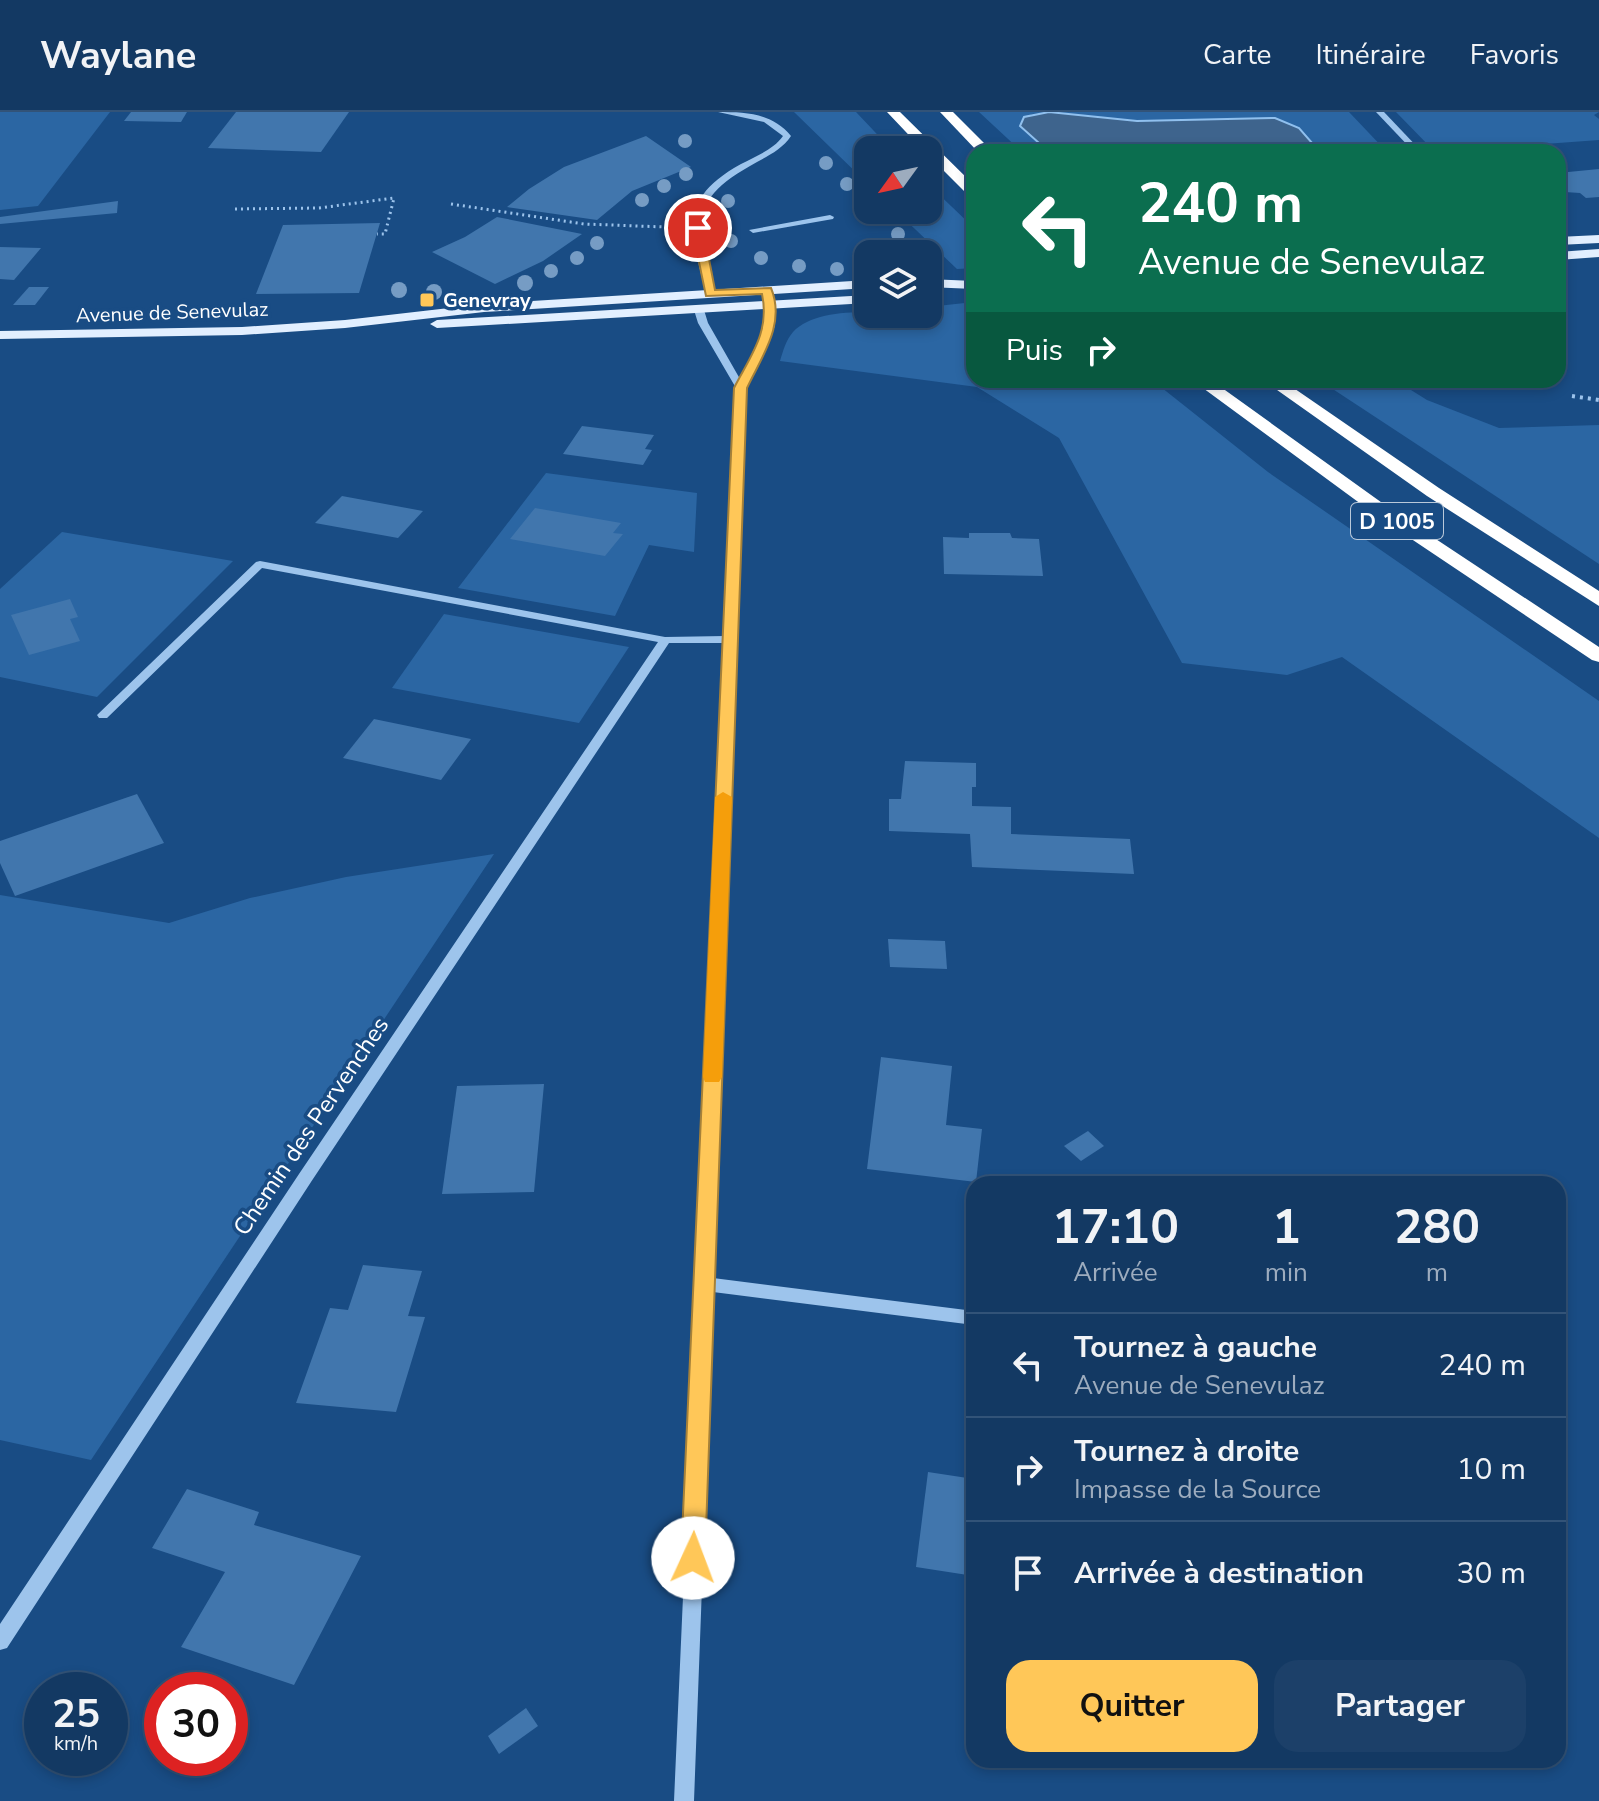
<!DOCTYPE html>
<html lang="fr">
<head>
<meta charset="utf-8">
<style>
	body { margin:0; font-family:"Nunito Sans",sans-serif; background:#1c4069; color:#f1f3f6; height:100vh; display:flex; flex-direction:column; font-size:30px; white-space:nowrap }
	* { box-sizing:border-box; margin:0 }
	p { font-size:26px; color:#9dacbe }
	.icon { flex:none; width:44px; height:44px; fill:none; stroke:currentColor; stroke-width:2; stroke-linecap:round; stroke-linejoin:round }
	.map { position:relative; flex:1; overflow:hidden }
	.panel { position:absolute; left:966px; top:1064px; width:600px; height:592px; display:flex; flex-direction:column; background:#133963; border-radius:24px; box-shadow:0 4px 12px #0003,0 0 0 2px #325378 }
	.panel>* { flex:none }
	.top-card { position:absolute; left:966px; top:32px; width:600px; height:244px; border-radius:24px; box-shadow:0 4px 12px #0003,0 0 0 2px #325378; background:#0b6e4f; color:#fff; overflow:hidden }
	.needle { width:52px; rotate:237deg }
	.controls { position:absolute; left:854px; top:24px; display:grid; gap:16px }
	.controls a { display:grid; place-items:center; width:88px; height:88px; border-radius:16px; background:#133963; box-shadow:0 4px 12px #0003,0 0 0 2px #325378; font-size:40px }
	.speed { position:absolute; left:24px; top:1560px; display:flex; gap:16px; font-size:40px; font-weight:700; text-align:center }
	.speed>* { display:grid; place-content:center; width:104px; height:104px; border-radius:50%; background:#133963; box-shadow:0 4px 12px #0003,0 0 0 2px #325378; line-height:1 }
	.speed small { font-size:20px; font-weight:400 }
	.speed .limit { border:12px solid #d22; background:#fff; color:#111 }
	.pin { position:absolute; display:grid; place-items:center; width:68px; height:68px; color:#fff; margin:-34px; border:4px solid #fff; border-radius:50%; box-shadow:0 2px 8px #0007 }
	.me { position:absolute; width:88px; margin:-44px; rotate:2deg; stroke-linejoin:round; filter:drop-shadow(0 0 6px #0008) }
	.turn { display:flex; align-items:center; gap:28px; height:168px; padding:0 40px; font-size:36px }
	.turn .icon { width:104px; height:104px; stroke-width:2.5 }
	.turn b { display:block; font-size:56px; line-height:68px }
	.then { display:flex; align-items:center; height:76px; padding:0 40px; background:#0003; gap:16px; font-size:30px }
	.eta { display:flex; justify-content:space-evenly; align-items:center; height:136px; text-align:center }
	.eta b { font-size:48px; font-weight:700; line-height:56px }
	.primary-button { display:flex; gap:16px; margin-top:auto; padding:16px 40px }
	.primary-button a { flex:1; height:92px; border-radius:24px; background:#ffc758; color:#111; font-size:32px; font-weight:700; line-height:92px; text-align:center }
	.primary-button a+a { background:#1c4069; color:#f1f3f6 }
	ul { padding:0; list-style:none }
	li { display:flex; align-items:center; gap:24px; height:104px; padding:0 40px; border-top:2px solid #325378 }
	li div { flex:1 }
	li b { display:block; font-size:30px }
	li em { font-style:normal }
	header { display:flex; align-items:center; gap:48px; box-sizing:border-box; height:112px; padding:0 40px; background:#133963; border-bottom:2px solid #325378 }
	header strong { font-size:38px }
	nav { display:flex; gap:44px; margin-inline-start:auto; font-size:28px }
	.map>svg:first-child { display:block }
	.green { fill:#2b66a3 }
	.water { fill:#3e648d; stroke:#90c0ee; stroke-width:2 }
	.building { fill:#4176ad }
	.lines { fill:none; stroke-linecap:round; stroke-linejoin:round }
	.path-far1 { stroke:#9dc4ec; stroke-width:3; stroke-dasharray:2 4; stroke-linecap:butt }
	.path { stroke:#9dc4ec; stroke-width:4; stroke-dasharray:3 5; stroke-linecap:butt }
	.minor { fill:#9dc4ec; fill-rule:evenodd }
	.major { fill:#e2efff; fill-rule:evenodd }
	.highway { fill:#fff; fill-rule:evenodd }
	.tree { fill:#769cc4 }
	.route { fill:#ffc758; stroke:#a68139; stroke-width:2 }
	.slow { fill:#f59e0b }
	.poi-dot { fill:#ffc758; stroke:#194c84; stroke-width:3 }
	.labels { text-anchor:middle; stroke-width:7; stroke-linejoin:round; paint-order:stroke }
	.far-poi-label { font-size:20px; font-weight:bold; fill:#fff; stroke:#194c84; text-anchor:start }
	.far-street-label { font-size:20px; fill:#fff; stroke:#194c84 }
	.shield { fill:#194c84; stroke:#bac9da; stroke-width:2 }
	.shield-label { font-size:22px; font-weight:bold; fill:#fff }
	.street-label { font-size:24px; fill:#fff; stroke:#194c84 }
</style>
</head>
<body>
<header>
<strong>Waylane</strong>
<nav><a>Carte</a><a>Itinéraire</a><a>Favoris</a></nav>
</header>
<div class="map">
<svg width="1599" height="1689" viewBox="0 0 1599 1689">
	<rect width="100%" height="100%" fill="#194c84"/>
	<g class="green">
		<polygon points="0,0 110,0 38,94 0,98"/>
		<polygon points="794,0 856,0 892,38 868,38 868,72"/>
		<polygon points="979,0 1049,0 1032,2 1021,9 1023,18 1049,40 1022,40"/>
		<polygon points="1056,0 1349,0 1387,40 1320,40 1299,16 1275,6 1137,9"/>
		<polygon points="1396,0 1599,0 1594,3 1599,7 1599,28 1435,40"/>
		<polygon points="928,72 974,116 974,156 957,157 895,98 928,98"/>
		<path d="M974,190v78h178l116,92 331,229v137l-257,-181 -55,18 -105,-12 -123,-225 -82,-51 -197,-26c3,-10 6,-21 13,-29 27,-29 99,-18 135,-18v-7z"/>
		<polygon points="1319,268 1395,268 1427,288 1499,316 1599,313 1599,452"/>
		<polygon points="546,361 697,381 694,440 649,433 615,504 458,476"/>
		<polygon points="62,420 233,449 97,585 0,565 0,477"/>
		<polygon points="444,502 629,535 579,611 392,576"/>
		<polygon points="494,742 91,1348 0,1328 0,783 169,811 250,786 346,765"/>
	</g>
	<polygon class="water" points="1049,0 1137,9 1275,6 1299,16 1320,40 1049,40 1020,14 1024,5"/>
	<g class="building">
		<polygon points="131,0 187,0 181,10 124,9"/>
		<polygon points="236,0 349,0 321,40 208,36"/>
		<polygon points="646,24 691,55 632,79 597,108 507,95 529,77 564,55"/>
		<polygon points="1599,57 1599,85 1586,86 1580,81 1565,80 1558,74 1558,61"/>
		<polygon points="118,89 117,101 0,112 0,105"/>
		<polygon points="497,105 582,122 543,149 495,172 432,140 465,125"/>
		<polygon points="380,111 359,181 256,182 283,113"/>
		<polygon points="0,135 41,136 14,168 0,167"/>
		<polygon points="29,175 49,175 35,193 13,193"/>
		<polygon points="582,314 654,323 645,337 652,338 643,353 563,342"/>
		<polygon points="342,384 423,399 398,426 315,411"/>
		<polygon points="535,396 621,411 613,421 623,422 605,444 510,427"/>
		<polygon points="969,421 1010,421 1012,426 1039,427 1043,464 944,462 943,425 969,426"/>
		<polygon points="70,487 78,505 70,507 80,529 29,543 11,503"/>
		<polygon points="374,607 471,627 441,668 343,646"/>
		<polygon points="905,649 976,651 976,675 972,675 972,694 1011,695 1011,722 1130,727 1134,762 972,755 970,722 889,719 889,687 901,687"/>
		<polygon points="137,682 164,731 15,784 0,751 0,729"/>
		<polygon points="888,827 945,829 947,857 890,855"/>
		<polygon points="881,945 952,954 946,1013 982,1017 976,1070 867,1057"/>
		<polygon points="544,972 534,1080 442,1082 457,974"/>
		<polygon points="1088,1019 1104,1034 1081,1049 1064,1034"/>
		<polygon points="363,1153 422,1159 408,1204 425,1205 396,1300 296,1291 330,1196 348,1198"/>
		<polygon points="928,1360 974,1367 974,1464 916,1455"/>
		<polygon points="187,1377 259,1400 254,1413 361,1444 294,1573 181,1535 225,1460 152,1436"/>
		<polygon points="526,1596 538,1614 499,1642 488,1624"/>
	</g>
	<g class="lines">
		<g class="path-far1">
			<polyline points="451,92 584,112 665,115"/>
			<polyline points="235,97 319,96 394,86 385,122 377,122"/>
		</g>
		<polyline class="path" points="1572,284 1599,288"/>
		<g class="minor">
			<path d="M718,0c28,0 54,1 73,24 -10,15 -26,21 -41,30 -66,37 -51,64 -36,128l-4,3 -4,-3c-15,-62 -30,-94 35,-130 15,-8 32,-14 42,-28l-19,-14z"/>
			<polygon points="1376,0 1384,0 1422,40 1414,40"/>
			<polygon points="830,103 834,105 833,107 753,121 749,118"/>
			<polygon points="771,190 775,193 775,214 746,276 713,1166 974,1199 974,1213 713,1180 694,1689 674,1689 725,531 669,531 311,1070 7,1536 0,1538 0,1512 299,1062 658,530 262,456 107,606 99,606 97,603 256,450 260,449 665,525 725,524 736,276 698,211 694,198 699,195 704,198 708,211 740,267 765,214 767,193"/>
		</g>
		<g class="major">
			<polygon points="1599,123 1599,131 1558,133 1558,125"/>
			<polygon points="1599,137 1599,145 1558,148 1558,140"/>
			<polygon points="928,167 974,169 974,177 928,175"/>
			<polygon points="868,168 868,176 484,200 345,216 242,223 0,227 0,219 242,215 345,208 484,192"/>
			<polygon points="868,183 868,191 437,216 430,212 437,208"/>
		</g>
		<g class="highway">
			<polygon points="887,0 900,0 974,73 974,85 969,84 928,43 928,38 923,38"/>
			<polygon points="940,0 953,0 993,40 978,40"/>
			<polygon points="1192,268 1211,268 1392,398 1599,535 1599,550 1592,548 1380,406"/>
			<polygon points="1263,268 1282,268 1439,376 1599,479 1599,494 1427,384"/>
		</g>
	</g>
	<g class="tree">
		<circle cx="685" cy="29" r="7"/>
		<circle cx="826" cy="51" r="7"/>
		<circle cx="686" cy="62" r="7"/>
		<circle cx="847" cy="72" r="7"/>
		<circle cx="664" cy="74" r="7"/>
		<circle cx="642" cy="88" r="7"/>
		<circle cx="728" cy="89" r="7"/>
		<circle cx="898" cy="122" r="7"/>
		<circle cx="731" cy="129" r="7"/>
		<circle cx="597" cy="131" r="7"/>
		<circle cx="577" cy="146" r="7"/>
		<circle cx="761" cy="146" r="7"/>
		<circle cx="799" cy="154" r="7"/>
		<circle cx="837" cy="157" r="7"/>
		<circle cx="551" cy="159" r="7"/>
		<circle cx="525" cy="171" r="8"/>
		<circle cx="399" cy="178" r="8"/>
		<circle cx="434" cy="180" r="8"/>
	</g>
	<path class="route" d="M698,113l5,3 12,62 56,-2c15,36 -9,68 -24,100l-42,1170 -3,8 -9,3 -8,-3 -4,-8 53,-1170c17,-33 36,-56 28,-94l-56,2 -14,-68z"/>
	<polygon class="slow" points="723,680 732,685 722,965 719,970 705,970 703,965 715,685"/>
	<rect class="poi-dot" x="419" y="180" width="16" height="16" rx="4"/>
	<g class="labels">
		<g class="far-poi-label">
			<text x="443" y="195">Genevray</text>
		</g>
		<g class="far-street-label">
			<text transform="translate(172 200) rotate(-2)" y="7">Avenue de Senevulaz</text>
		</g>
		<rect class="shield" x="1351" y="391" width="92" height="36" rx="6"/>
		<g class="shield-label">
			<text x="1397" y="417">D 1005</text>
		</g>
		<g class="street-label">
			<text transform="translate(311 1014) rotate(-56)" y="8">Chemin des Pervenches</text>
		</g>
	</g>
</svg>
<div class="controls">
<a><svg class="needle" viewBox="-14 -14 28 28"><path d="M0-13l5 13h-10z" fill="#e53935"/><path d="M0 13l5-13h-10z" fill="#9dacbe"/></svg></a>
<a><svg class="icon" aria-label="layers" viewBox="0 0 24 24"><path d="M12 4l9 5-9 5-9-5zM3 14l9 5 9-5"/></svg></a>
</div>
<div class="speed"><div>25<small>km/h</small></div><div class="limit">30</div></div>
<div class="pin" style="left:698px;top:116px;background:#d93025"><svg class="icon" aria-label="arrive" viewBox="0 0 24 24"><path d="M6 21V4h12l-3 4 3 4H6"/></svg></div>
<svg class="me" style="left:693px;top:1446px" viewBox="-20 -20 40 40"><circle r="19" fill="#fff"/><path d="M0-13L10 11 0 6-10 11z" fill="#ffc758"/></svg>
<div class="top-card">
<div class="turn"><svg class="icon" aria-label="left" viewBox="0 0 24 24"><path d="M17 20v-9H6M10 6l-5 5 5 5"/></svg><div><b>240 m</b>Avenue de Senevulaz</div></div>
<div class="then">Puis<svg class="icon" aria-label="right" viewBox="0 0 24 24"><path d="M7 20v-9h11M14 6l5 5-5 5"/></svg></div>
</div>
<section class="panel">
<div class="eta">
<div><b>17:10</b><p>Arrivée</p></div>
<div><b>1</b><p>min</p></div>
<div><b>280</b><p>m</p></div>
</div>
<ul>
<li><svg class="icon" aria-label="left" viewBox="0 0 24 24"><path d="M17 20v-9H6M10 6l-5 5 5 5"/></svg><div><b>Tournez à gauche</b><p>Avenue de Senevulaz</p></div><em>240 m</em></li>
<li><svg class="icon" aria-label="right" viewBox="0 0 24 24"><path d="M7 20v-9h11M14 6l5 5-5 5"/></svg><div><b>Tournez à droite</b><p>Impasse de la Source</p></div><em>10 m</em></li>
<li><svg class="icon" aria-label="arrive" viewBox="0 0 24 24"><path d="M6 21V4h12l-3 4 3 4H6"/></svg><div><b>Arrivée à destination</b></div><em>30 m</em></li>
</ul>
<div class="primary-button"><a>Quitter</a><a>Partager</a></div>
</section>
</div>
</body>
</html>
